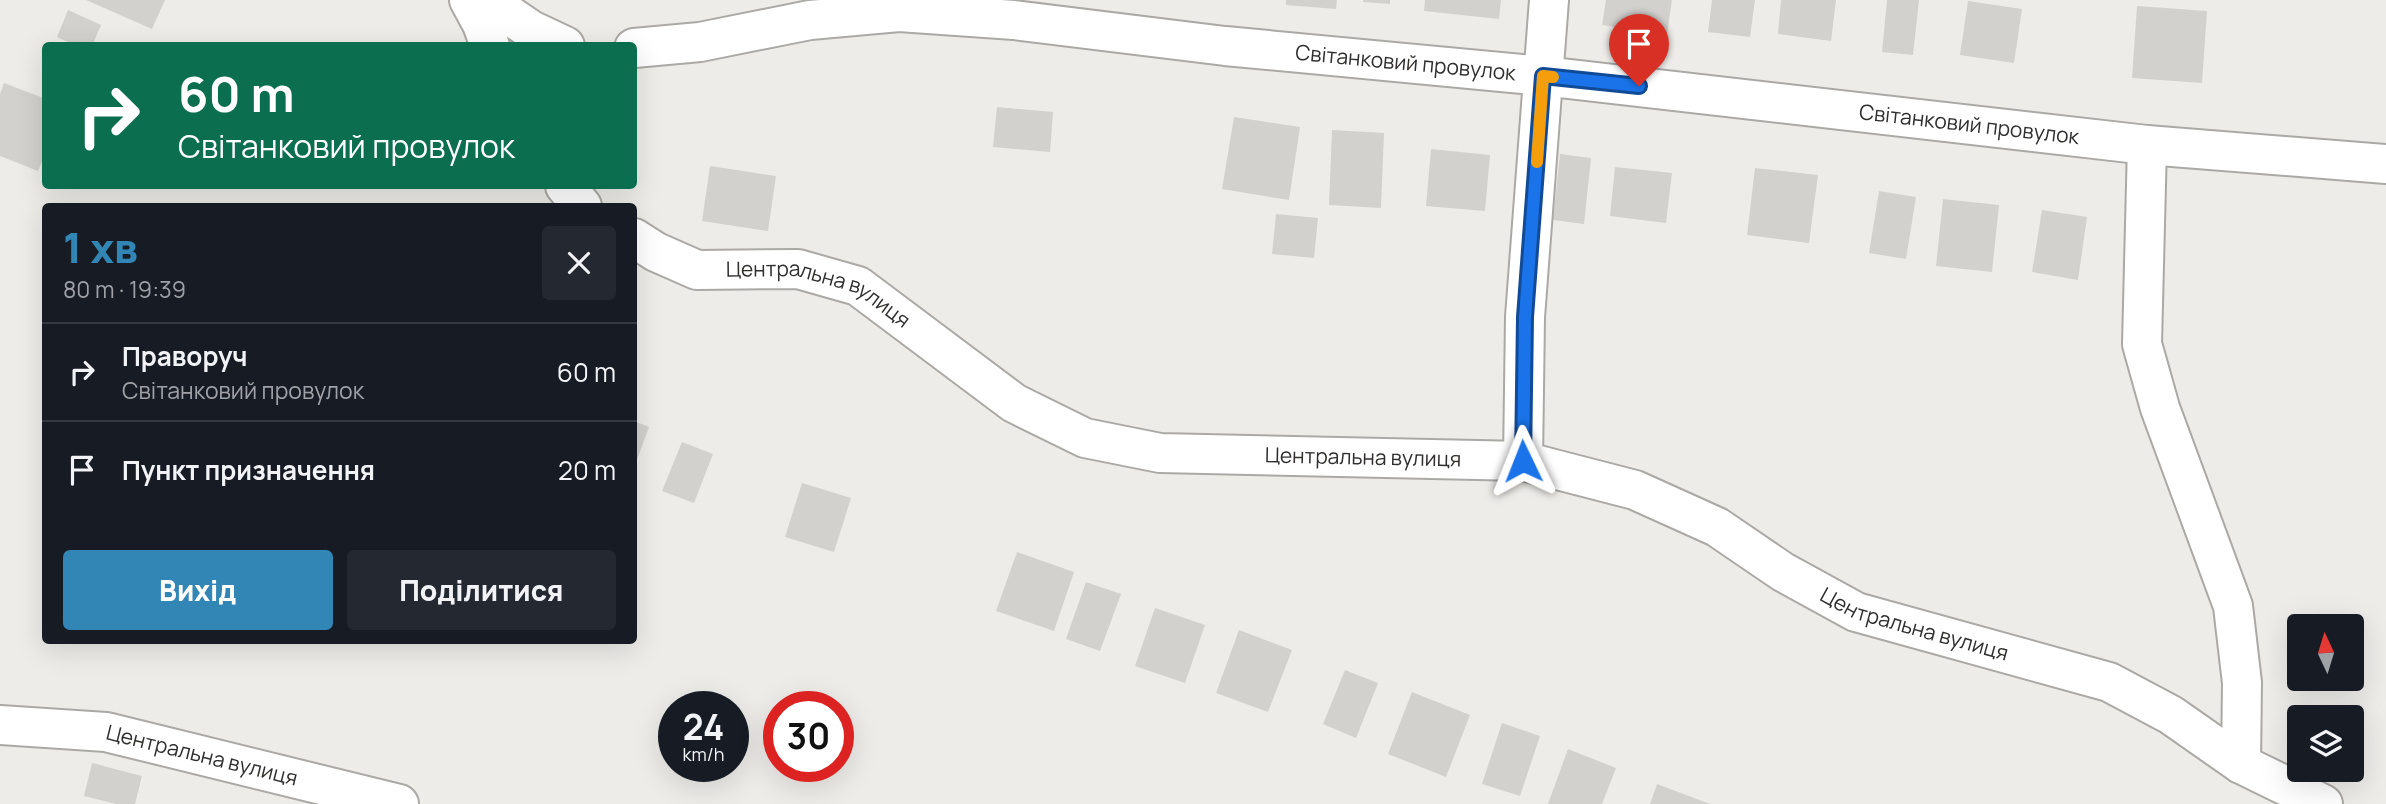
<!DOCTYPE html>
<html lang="uk">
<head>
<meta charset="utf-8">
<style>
	body { margin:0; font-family:Manrope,sans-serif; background:#242831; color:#f1f3f6; height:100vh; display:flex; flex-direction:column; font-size:26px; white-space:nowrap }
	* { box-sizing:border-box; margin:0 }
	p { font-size:23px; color:#9ea1a6 }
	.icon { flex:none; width:38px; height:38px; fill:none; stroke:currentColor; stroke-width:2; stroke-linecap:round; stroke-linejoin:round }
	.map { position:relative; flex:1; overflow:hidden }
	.side { position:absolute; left:42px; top:203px; width:595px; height:441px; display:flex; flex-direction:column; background:#171b24; border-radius:7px; box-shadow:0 7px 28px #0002 }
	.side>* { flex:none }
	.top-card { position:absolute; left:42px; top:42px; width:595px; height:147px; border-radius:7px; box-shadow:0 7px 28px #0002; background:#0b6e4f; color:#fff; overflow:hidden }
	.needle { width:46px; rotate:356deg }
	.tools { position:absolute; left:2287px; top:614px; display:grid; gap:14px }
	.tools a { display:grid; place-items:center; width:77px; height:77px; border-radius:7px; background:#171b24; box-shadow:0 7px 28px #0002; font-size:35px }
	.speed { position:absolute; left:658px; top:691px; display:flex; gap:14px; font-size:35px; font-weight:700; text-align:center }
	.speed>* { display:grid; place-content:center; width:91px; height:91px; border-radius:50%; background:#171b24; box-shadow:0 7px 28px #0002; line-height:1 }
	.speed small { font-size:18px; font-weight:400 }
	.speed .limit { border:10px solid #d22; background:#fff; color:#111 }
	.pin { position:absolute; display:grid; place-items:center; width:60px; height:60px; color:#fff; margin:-72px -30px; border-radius:50% 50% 50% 0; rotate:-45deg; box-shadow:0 0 7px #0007 }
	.pin .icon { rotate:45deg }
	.me { position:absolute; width:77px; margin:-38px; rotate:358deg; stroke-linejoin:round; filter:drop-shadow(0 0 5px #0008) }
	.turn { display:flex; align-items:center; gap:24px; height:147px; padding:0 21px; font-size:32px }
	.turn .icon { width:91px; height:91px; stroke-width:2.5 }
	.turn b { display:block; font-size:49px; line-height:60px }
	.round { display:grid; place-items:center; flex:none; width:74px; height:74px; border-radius:7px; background:#242831 }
	.headline { display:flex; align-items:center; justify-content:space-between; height:119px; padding:0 21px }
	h1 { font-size:42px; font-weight:800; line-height:52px; color:#3186b6 }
	.primary-button { display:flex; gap:14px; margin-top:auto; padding:14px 21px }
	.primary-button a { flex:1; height:80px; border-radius:7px; background:#3186b6; color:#fff; font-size:28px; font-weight:800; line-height:80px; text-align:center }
	.primary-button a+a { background:#242831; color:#f1f3f6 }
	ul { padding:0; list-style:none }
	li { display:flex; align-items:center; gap:21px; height:98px; padding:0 21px; border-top:2px solid #363941 }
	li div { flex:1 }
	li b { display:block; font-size:26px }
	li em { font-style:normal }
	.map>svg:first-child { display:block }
	.building { fill:#d3d1ce }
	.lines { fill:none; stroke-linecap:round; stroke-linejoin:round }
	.minor-casing { stroke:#aba9a6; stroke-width:42 }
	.tertiary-casing { stroke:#aba9a6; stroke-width:42 }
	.minor { stroke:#fff; stroke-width:38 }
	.tertiary { stroke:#fff; stroke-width:38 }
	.route-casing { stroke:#114b97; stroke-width:18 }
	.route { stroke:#1a73e8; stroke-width:12 }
	.slow { stroke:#f59e0b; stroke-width:12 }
	.labels { text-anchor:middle; stroke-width:5; stroke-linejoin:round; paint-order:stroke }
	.street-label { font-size:21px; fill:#302f2e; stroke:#eeece9 }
</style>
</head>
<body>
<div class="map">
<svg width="2386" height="804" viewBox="0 0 2386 804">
	<rect width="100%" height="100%" fill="#eeece9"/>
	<g class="building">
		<polygon points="86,0 165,0 152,29"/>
		<polygon points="1286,0 1337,0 1336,9 1286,5"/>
		<polygon points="1363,0 1390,0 1390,4 1363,2"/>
		<polygon points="1425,0 1501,0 1499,19 1424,11"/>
		<polygon points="1606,0 1672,0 1667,34 1602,25"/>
		<polygon points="1712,0 1755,0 1750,37 1708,32"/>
		<polygon points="1781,0 1836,0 1831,41 1778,34"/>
		<polygon points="1887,0 1919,0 1913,55 1882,52"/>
		<polygon points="1968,1 2022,9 2014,63 1960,55"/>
		<polygon points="2137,6 2207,11 2202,83 2132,78"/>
		<polygon points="68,10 101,25 92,46 76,46 57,37"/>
		<polygon points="4,83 46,99 46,152 38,171 0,156 0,94"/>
		<polygon points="997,107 1053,112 1050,152 993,147"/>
		<polygon points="1234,117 1300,127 1289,200 1222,189"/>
		<polygon points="1332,130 1384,133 1381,208 1329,205"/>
		<polygon points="1431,149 1490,155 1485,211 1426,206"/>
		<polygon points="1560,154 1591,158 1584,224 1553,220"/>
		<polygon points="710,166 776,176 768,231 702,221"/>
		<polygon points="1615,167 1672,173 1666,223 1610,216"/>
		<polygon points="1755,168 1818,175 1809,243 1747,235"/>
		<polygon points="1879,191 1916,197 1906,259 1869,253"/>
		<polygon points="1943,199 1999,205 1992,272 1936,266"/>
		<polygon points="2042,210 2087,217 2078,280 2032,272"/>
		<polygon points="1276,214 1318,218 1314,258 1272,254"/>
		<polygon points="634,421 649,427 634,468"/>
		<polygon points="682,442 713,454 694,503 662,491"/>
		<polygon points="802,483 851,498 834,552 785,537"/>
		<polygon points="1017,552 1074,572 1054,631 996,611"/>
		<polygon points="1086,582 1121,594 1100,651 1066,639"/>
		<polygon points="1155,608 1205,625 1185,683 1135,666"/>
		<polygon points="1239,630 1292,650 1268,712 1216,693"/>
		<polygon points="1345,670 1378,683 1356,738 1323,724"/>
		<polygon points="1412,692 1470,715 1446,777 1388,754"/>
		<polygon points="1502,723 1540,736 1520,796 1482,784"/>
		<polygon points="1568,749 1616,768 1602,804 1548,804"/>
		<polygon points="92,763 142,776 135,804 116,804 84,796"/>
		<polygon points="1657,784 1710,804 1650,804"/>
	</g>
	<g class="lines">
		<defs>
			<g id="minor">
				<polyline points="469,0 482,24 490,46"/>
				<polyline points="487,0 531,30 565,46"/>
				<path id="s1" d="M634,48l66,-6 110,-22 89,-8 115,8 211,26 318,30 604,69 239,19"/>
				<polyline points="2147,145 2142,344 2160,408 2233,606 2242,683 2241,764"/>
				<polyline points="565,186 582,206"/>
				<path id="s2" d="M634,238l22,14 41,18 101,-1 60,17 156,117 71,35 75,15 363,8 112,29 82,37 66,45 73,40 253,70 62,33 70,49 82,40"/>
				<polyline points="1523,461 1525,317 1549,0"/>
			</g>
			<g id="tertiary">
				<path id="s3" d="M0,725l106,7 293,72"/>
			</g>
		</defs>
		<use href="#minor" class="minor-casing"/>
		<use href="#tertiary" class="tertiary-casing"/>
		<use href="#minor" class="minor"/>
		<use href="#tertiary" class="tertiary"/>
	</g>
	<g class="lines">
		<defs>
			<polyline id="route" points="1523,461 1525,317 1543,76 1639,86"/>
		</defs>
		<use href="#route" class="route-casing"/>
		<use href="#route" class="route"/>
		<polyline class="slow" points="1537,162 1543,76 1553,77"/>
	</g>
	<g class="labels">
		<g class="street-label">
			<text dy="7" stroke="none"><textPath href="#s1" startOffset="777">Світанковий провулок</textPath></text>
			<text dy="7" stroke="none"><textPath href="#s1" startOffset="1344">Світанковий провулок</textPath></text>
			<text dy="7" stroke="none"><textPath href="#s2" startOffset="198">Центральна вулиця</textPath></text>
			<text dy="7" stroke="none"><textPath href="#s2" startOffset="788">Центральна вулиця</textPath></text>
			<text dy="7" stroke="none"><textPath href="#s2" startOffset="1376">Центральна вулиця</textPath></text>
			<text dy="7" stroke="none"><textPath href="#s3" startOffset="205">Центральна вулиця</textPath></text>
		</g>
	</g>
</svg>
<div class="tools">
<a><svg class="needle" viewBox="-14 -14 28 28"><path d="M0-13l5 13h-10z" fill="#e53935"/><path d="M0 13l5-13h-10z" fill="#9ea1a6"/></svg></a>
<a><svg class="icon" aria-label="layers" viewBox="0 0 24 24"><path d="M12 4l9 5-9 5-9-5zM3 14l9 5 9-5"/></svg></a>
</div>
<div class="speed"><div>24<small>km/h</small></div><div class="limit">30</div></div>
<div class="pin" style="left:1639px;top:86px;background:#d93025"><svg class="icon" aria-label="arrive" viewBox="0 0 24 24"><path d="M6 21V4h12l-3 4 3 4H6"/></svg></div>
<svg class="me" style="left:1523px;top:461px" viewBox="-20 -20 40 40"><path d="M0-17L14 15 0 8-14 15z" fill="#1a73e8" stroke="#fff" stroke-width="4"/></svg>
<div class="top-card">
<div class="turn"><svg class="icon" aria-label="right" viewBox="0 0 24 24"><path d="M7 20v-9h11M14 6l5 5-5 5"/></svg><div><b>60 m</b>Світанковий провулок</div></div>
</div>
<section class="side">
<div class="headline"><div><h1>1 хв</h1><p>80 m · 19:39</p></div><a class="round"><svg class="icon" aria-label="close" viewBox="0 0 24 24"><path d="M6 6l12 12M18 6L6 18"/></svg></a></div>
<ul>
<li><svg class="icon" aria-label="right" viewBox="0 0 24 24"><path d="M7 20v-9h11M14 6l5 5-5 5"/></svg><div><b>Праворуч</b><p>Світанковий провулок</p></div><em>60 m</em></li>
<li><svg class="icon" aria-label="arrive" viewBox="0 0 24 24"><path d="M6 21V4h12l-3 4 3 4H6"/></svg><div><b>Пункт призначення</b></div><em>20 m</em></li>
</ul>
<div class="primary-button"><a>Вихід</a><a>Поділитися</a></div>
</section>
</div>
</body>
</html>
